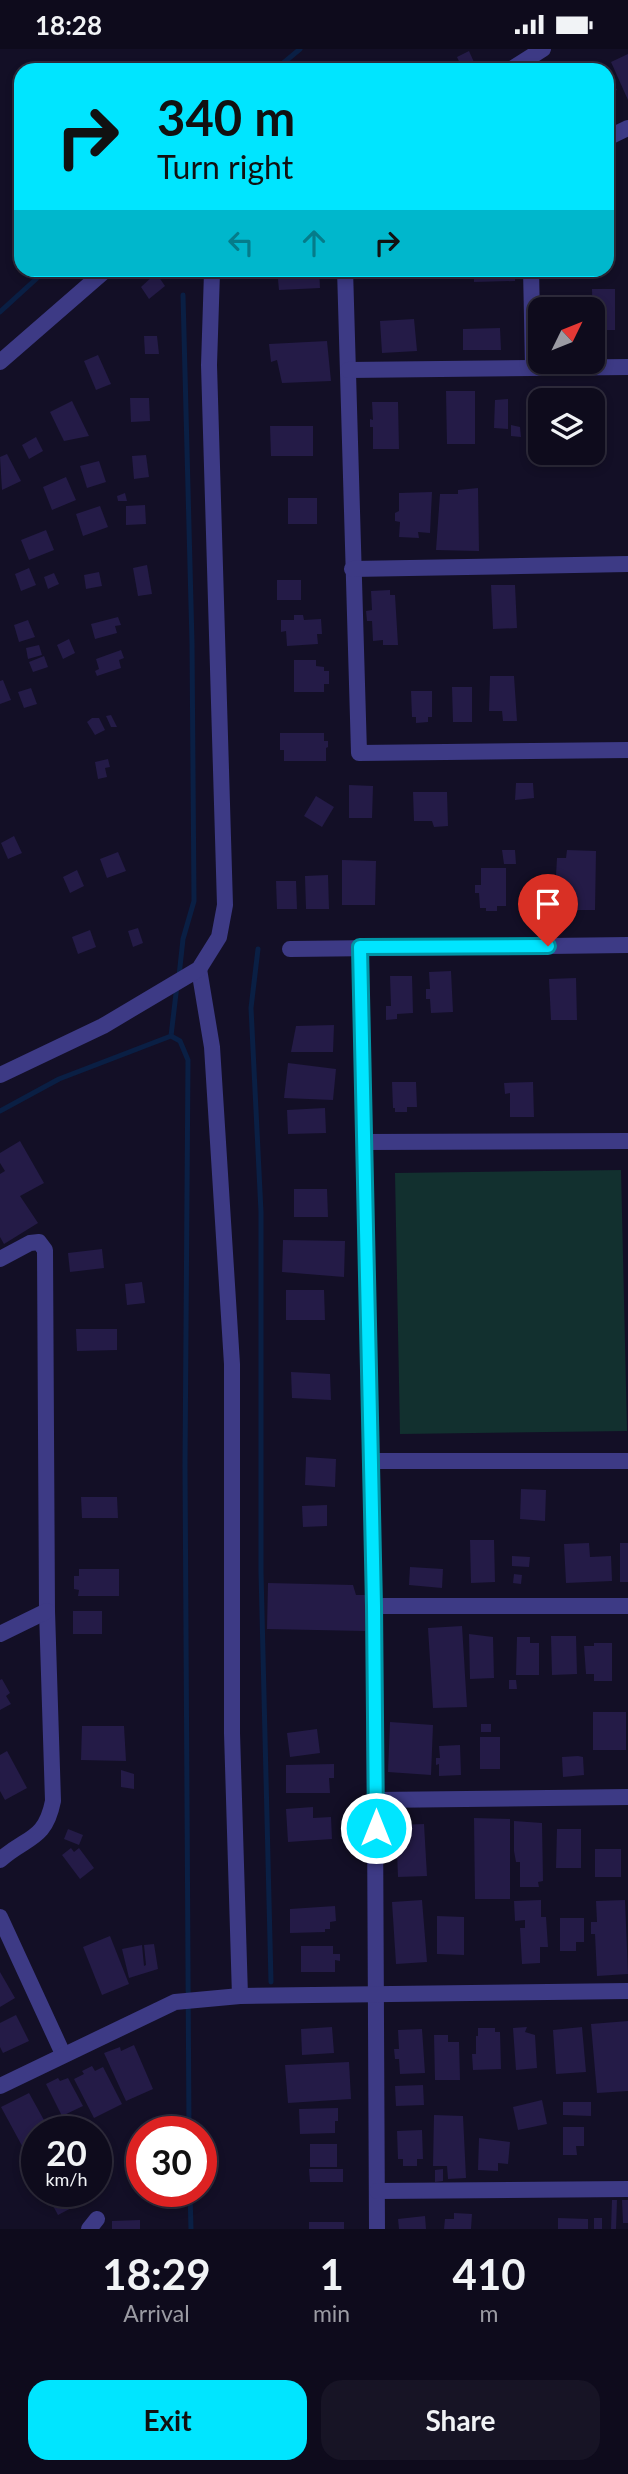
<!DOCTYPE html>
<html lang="en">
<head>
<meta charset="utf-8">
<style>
	body { margin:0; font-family:Lato,sans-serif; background:#171425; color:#f1f3f6; height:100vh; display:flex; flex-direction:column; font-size:26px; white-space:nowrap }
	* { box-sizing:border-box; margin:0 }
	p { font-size:23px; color:#9b9ba3 }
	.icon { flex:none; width:38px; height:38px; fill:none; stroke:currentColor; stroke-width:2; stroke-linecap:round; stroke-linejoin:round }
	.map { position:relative; height:2180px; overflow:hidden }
	.drawer { display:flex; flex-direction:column; background:#0e0b1c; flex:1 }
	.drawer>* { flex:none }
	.hud { position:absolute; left:14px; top:14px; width:600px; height:214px; border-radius:21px; box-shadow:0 4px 10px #0003,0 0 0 2px #2e2b3b; background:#00e5ff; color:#111; overflow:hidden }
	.needle { width:46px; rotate:47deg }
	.fabs { position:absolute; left:528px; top:248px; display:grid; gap:14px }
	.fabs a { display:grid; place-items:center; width:77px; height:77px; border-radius:14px; background:#0e0b1c; box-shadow:0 4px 10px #0003,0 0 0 2px #2e2b3b; font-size:35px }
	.speed { position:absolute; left:21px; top:2067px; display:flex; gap:14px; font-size:35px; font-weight:700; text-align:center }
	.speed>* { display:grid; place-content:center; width:91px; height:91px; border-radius:50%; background:#0e0b1c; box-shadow:0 4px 10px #0003,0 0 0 2px #2e2b3b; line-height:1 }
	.speed small { font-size:18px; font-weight:400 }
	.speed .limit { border:10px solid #d22; background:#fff; color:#111 }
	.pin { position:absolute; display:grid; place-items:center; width:60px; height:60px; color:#fff; margin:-72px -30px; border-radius:50% 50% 50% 0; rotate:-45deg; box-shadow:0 0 7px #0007 }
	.pin .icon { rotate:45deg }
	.me { position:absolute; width:77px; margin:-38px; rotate:0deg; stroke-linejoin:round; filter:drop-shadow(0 0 5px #0008) }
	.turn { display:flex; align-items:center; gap:24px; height:147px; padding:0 28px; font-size:32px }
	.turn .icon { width:91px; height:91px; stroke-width:2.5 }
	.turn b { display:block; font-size:49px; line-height:60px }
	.lanes { display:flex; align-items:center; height:66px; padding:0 28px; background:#0003; justify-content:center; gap:35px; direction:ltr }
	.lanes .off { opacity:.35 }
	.eta { display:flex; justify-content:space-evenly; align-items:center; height:119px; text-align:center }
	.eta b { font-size:42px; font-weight:700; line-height:49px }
	.cta { display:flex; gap:14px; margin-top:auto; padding:14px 28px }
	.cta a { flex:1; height:80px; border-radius:21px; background:#00e5ff; color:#111; font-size:28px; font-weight:700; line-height:80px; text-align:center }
	.cta a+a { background:#171425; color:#f1f3f6 }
	.status { display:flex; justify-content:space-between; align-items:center; height:49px; padding:0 35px; background:#0e0b1c; direction:ltr }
	.status svg { height:19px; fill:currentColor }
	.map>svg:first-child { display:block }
	.green { fill:#12302f }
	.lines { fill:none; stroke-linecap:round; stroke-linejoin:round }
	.stream { stroke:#0a1f44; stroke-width:5 }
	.building { fill:#241b47 }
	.street { stroke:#3d3a85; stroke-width:16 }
	.route-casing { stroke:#0095a6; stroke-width:18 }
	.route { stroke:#00e5ff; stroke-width:12 }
</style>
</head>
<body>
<div class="status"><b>18:28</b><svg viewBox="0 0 49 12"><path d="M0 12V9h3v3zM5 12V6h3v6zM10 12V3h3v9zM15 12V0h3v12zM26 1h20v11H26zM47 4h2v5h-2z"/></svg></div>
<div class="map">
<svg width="628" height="2180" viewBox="0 0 628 2180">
	<rect width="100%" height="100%" fill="#130f26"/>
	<polygon class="green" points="621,1121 627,1382 400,1385 395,1124"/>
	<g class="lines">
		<g class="stream">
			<polyline points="275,21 300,0"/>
			<polyline points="0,263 47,220"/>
			<polyline points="258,900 251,959 261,1163 261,1523 271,1933"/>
			<polyline points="179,927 183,890 194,852 192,594 183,246"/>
			<polyline points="171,987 177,936"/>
			<polyline points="0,1062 59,1030 171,987 180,992 188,1011 185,1417 189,2082"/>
			<polyline points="190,2142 191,2180"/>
		</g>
	</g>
	<g class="building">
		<polygon points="469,2 477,20 463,21 457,8"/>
		<polygon points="628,5 628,51 611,13"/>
		<polygon points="607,23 617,41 607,45 615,60 607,64"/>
		<polygon points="277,220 319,220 320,239 279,241"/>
		<polygon points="474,220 515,220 515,232 474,233"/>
		<polygon points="156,224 165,237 149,250 141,238"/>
		<polygon points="592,240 615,240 615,281 593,281"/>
		<polygon points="579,252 579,261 555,261 555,254"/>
		<polygon points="414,270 417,302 382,304 380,272"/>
		<polygon points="500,279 501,301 463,301 463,280"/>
		<polygon points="144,287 157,287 159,305 145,305"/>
		<polygon points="327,292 331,332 282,334 277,311 271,313 269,295"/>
		<polygon points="98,306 111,335 96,341 84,312"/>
		<polygon points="446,342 475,342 475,395 447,395"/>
		<polygon points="130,349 149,349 150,372 131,373"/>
		<polygon points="508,350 508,380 494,379 495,351"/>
		<polygon points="72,352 89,387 64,392 50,363"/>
		<polygon points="372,353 398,353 399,400 373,400 373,378 370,378 370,370 373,371"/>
		<polygon points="531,354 541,354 541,383 532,383"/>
		<polygon points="511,376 520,378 521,388 511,387"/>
		<polygon points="270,377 313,377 313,407 271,407"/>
		<polygon points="36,388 43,402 29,410 22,396"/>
		<polygon points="7,405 21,432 2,441 0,408"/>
		<polygon points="146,406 149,428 134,430 132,407"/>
		<polygon points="99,412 106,433 87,439 80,417"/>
		<polygon points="66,428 76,451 52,461 43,438"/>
		<polygon points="478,439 479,502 436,501 440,445 458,445 458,441"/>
		<polygon points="432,443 430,484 418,483 419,489 399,488 400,473 395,472 395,464 399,462 399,444"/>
		<polygon points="125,444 127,452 118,452 117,447"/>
		<rect x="288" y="449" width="29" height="26"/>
		<polygon points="145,456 146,475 126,476 126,457"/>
		<polygon points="100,457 108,478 83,487 76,465"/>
		<polygon points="46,481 54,501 29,511 21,491"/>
		<polygon points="147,516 152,545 138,547 133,519"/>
		<polygon points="29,519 36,536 21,542 15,525"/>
		<polygon points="99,523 102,537 86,540 84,526"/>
		<polygon points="54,524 59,535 48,540 44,528"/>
		<rect x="277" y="531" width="24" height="20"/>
		<polygon points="491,536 515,536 517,579 493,580"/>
		<polygon points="390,541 390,546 395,546 398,596 383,596 383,591 373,592 372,572 367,572 366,562 372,561 371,542"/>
		<polygon points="294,566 303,566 304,571 321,570 322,585 317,585 318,595 287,597 286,582 281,583 281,571 294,571"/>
		<polygon points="118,568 121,576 115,577 117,584 95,590 91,575"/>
		<polygon points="28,571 35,588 19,593 14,576"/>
		<polygon points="69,590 75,604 63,610 57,596"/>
		<polygon points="39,596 42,606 28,610 26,599"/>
		<polygon points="121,601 124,609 119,611 121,619 97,627 95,622 99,620 96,610"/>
		<polygon points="44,607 48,618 33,623 29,613"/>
		<polygon points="294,611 316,611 316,617 324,618 324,622 329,622 329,635 324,635 324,643 294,643"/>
		<polygon points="490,627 514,627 517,672 503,672 502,662 489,662"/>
		<polygon points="3,631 11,651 0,655 0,632"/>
		<polygon points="452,638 472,638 472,673 453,673"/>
		<polygon points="31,639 37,655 24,659 18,643"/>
		<polygon points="411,642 432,642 432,668 428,668 428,673 416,674 416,668 412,668"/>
		<polygon points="111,666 117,678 111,678 106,667"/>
		<polygon points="92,669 99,669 105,681 95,686 87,673"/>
		<polygon points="280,684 324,684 324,692 328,692 328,698 326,699 326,712 284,712 284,701 280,701"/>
		<polygon points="108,710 110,718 105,719 107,728 98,730 95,713"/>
		<polygon points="516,734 533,734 534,749 515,751"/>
		<polygon points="349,736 373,737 372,769 349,769"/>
		<polygon points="413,743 447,743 448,777 434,778 432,772 414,772"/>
		<polygon points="316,747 334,758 322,778 304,767"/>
		<polygon points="14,787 22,804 8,810 1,794"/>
		<polygon points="502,801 515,801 516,815 504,815"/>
		<polygon points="567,801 596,802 595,861 554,861 557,809 566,809"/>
		<polygon points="118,803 126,822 107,829 100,810"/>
		<polygon points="342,811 376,812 375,856 342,856"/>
		<polygon points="481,819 506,819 506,857 497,857 497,862 486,862 486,859 480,859 479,844 475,844 475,836 481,836"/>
		<polygon points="77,821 84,837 70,844 63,828"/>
		<polygon points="328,826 329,860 306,860 305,827"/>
		<polygon points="276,832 296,832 297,860 277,860"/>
		<polygon points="138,879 143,894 133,898 128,882"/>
		<polygon points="90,881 96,898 78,905 72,888"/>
		<polygon points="451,922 453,963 431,964 430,950 426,950 426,940 430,940 429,923"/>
		<polygon points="390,927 412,927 413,964 397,965 397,970 386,971 386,957 391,957"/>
		<polygon points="576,929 577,971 551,971 549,930"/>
		<polygon points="334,976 333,1003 291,1003 296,977"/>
		<polygon points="288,1014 336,1020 333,1051 284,1049"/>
		<polygon points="392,1033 416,1033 417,1058 407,1058 407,1063 395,1063 395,1059 393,1059"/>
		<polygon points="533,1033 534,1068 510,1068 510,1044 505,1045 504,1034"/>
		<polygon points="325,1059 326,1084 288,1085 287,1061"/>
		<polygon points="20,1092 44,1134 20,1147 38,1174 4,1195 0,1188 0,1125 5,1122 0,1114 0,1104"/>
		<polygon points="294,1140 327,1140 328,1168 294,1168"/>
		<polygon points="283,1191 345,1192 344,1228 282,1223"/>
		<polygon points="102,1200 104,1219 70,1223 68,1204"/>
		<polygon points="142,1233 145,1254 127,1256 125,1235"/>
		<polygon points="286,1241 324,1241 325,1271 286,1271"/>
		<polygon points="76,1280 117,1280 117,1301 77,1302"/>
		<polygon points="291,1323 330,1325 331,1351 292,1349"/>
		<polygon points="306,1408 336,1410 335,1438 305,1436"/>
		<polygon points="521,1440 546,1441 545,1472 520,1470"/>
		<polygon points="81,1448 117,1448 118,1469 82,1469"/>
		<polygon points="327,1456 327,1477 303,1478 302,1457"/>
		<polygon points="470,1491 494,1491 495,1533 471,1534"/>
		<polygon points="589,1494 590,1508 611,1507 612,1532 566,1534 564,1495"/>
		<rect x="620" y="1494" width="8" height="39"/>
		<polygon points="512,1507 530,1508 529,1518 512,1517"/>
		<polygon points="410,1518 443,1520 442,1539 409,1536"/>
		<polygon points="79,1520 119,1520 119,1547 78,1547 79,1541 74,1540 74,1527 79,1527"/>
		<polygon points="514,1525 522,1526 521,1535 513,1534"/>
		<polygon points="268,1534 353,1536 356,1546 366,1546 365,1582 267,1580"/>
		<rect x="73" y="1562" width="29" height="23"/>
		<polygon points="462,1577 467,1658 433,1659 428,1579"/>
		<polygon points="469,1585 493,1588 494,1629 470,1630"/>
		<polygon points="551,1587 576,1587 577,1625 552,1626"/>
		<polygon points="517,1588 530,1588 530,1594 539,1594 539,1626 516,1626"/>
		<polygon points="594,1594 612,1594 612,1632 594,1632 594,1625 586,1625 584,1597 594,1597"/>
		<polygon points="2,1630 10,1644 6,1647 11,1655 0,1661 0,1631"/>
		<polygon points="509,1631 516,1631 517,1640 509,1640"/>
		<rect x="593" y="1663" width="33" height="38"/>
		<polygon points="390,1673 433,1676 431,1726 388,1723"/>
		<rect x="481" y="1675" width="10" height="8"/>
		<polygon points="82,1677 124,1677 126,1712 81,1711"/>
		<polygon points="317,1680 320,1704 290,1708 287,1684"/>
		<rect x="480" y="1688" width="20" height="32"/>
		<polygon points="460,1696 461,1726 439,1727 439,1715 436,1716 436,1709 440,1709 439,1697"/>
		<polygon points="7,1702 27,1739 5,1751 0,1742 0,1706"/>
		<polygon points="578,1707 583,1708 584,1726 563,1728 562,1708"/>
		<polygon points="334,1715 334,1729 329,1729 330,1744 286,1744 286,1716"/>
		<polygon points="121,1721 134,1725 134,1740 121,1738"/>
		<polygon points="313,1758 313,1769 331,1768 332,1790 288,1793 286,1760"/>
		<polygon points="474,1769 510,1770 510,1850 475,1850"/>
		<polygon points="514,1772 542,1774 543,1832 538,1833 539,1838 520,1838 520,1813 516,1813 514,1802"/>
		<polygon points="424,1775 427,1827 398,1828 396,1776"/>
		<polygon points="68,1780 83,1786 79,1796 64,1790"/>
		<polygon points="557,1780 581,1780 581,1819 556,1819"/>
		<polygon points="71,1799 74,1803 79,1799 94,1819 80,1830 62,1806"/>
		<rect x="595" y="1800" width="26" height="28"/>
		<polygon points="422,1851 427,1913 396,1915 392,1853"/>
		<polygon points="541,1851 541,1868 546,1868 548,1898 540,1898 540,1914 522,1915 520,1879 525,1879 525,1871 515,1872 514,1852"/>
		<polygon points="625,1851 628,1925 597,1927 595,1885 591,1885 591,1873 597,1873 596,1852"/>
		<polygon points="335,1857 336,1872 330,1873 330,1880 325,1880 325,1883 290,1884 290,1860"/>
		<polygon points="437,1867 464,1868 464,1906 437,1905"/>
		<polygon points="560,1869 584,1869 584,1893 576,1893 576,1902 560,1902"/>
		<polygon points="110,1887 129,1935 102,1946 83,1898"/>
		<polygon points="154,1895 158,1920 129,1929 122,1900 142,1896 144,1917 146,1916 144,1896"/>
		<polygon points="301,1897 333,1897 333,1905 340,1905 340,1912 335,1911 335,1923 301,1923"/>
		<polygon points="0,1923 15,1949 0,1958"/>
		<polygon points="16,1966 29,1992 3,2004 0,1998 0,1974"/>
		<polygon points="628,1972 628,2042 597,2044 591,1975"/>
		<polygon points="332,1978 334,2004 302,2006 301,1980"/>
		<polygon points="527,1978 525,1983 535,1986 537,2019 516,2021 513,1979"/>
		<polygon points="582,1978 586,2023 556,2025 553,1981"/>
		<polygon points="478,1979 495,1979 495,1983 500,1983 501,2020 473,2021 472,2005 476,2005 476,1987 478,1987"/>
		<polygon points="422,1980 425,2024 400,2025 399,2010 395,2010 394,2000 399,2000 398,1981"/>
		<polygon points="434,1986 448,1986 448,1993 459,1993 460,2031 435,2031"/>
		<polygon points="134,1996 153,2040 126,2052 104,2004 120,1998 121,2002"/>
		<polygon points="349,2013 351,2050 288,2054 285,2016"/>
		<polygon points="92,2017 95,2022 103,2018 122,2055 94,2069 74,2030 84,2025 82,2022"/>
		<polygon points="58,2029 60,2032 68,2029 83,2057 62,2067 46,2035"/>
		<polygon points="423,2036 424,2056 396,2057 395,2037"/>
		<polygon points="29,2044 50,2082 37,2082 37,2101 27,2106 1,2058"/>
		<polygon points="542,2051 547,2075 518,2081 513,2058"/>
		<polygon points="563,2053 591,2053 591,2067 563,2066"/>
		<polygon points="338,2059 338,2072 335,2072 335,2084 300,2085 299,2060"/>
		<polygon points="434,2066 463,2067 466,2129 448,2130 447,2117 433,2117"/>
		<polygon points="563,2078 584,2078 584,2097 576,2097 577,2106 563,2106"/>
		<polygon points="422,2081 423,2110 417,2110 417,2117 403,2117 403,2110 398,2110 397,2082"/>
		<polygon points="479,2089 510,2093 508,2115 498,2114 498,2122 478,2121"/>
		<rect x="310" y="2095" width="27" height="23"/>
		<polygon points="309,2120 343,2120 343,2133 310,2133"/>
		<polygon points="443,2120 443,2132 435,2133 435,2121"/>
		<polygon points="45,2142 72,2142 79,2155 58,2166"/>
		<polygon points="612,2151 617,2151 616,2180 611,2180"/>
		<polygon points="622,2151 628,2151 628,2174 623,2174"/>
		<polygon points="454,2164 472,2165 471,2180 444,2180 445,2170 454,2170"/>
		<polygon points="425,2167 426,2180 399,2180 398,2170"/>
		<polygon points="558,2169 588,2170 588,2180 558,2180"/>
		<rect x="594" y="2169" width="8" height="11"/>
		<polygon points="140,2171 140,2180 112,2180 112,2172"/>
		<rect x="309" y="2173" width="35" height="7"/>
	</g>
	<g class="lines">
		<g class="street">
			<polyline points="510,21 543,0"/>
			<polyline points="607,89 628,79"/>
			<polyline points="345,220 359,704 628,701"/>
			<polyline points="531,220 533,318"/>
			<polyline points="0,313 107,220"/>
			<polyline points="348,321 628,318"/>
			<polyline points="352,520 628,515"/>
			<polyline points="360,898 374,1557 377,2180"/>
			<polyline points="290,900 628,896"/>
			<polyline points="199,920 212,998 232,1315 232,1684 240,1947"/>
			<polyline points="0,1026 103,977 199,920 219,888 225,856 209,316 212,223 214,220"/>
			<polyline points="364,1093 628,1092"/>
			<path d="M0,1210l30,-16 9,-1 6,8 2,361 6,190c-8,40 -26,35 -53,59"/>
			<polyline points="371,1412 628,1412"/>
			<polyline points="374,1557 628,1557"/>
			<polyline points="0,1585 47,1562"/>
			<polyline points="376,1751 628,1748"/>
			<polyline points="0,1868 63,2005"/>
			<polyline points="0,2037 175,1953 240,1947 628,1942"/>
			<polyline points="377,2142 628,2140"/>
			<polyline points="89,2180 97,2170"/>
		</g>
	</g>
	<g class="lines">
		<defs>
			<polyline id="route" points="376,1779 374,1557 360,898 548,897"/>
		</defs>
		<use href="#route" class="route-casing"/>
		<use href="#route" class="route"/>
	</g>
</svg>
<div class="fabs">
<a><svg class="needle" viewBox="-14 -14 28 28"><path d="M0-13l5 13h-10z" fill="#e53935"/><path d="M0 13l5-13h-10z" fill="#9b9ba3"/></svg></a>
<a><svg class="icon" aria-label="layers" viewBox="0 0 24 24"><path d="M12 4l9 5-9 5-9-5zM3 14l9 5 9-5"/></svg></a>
</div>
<div class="speed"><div>20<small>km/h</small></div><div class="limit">30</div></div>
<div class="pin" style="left:548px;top:897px;background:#d93025"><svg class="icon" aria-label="arrive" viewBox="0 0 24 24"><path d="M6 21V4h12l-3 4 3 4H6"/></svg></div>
<svg class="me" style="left:376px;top:1779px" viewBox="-20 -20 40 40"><circle r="17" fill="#00e5ff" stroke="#fff" stroke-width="3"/><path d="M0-11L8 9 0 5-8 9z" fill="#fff"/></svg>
<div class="hud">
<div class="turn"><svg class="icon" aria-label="right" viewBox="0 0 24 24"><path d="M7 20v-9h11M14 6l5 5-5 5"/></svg><div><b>340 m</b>Turn right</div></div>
<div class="lanes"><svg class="icon off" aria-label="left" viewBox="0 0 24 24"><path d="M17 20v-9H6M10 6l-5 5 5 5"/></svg><svg class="icon off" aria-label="ahead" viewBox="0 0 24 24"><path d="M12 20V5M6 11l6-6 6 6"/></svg><svg class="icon" aria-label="right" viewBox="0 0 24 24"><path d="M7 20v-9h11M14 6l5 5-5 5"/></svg></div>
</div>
</div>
<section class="drawer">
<div class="eta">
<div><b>18:29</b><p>Arrival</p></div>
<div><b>1</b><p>min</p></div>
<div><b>410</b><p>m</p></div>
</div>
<div class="cta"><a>Exit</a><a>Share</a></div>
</section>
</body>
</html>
